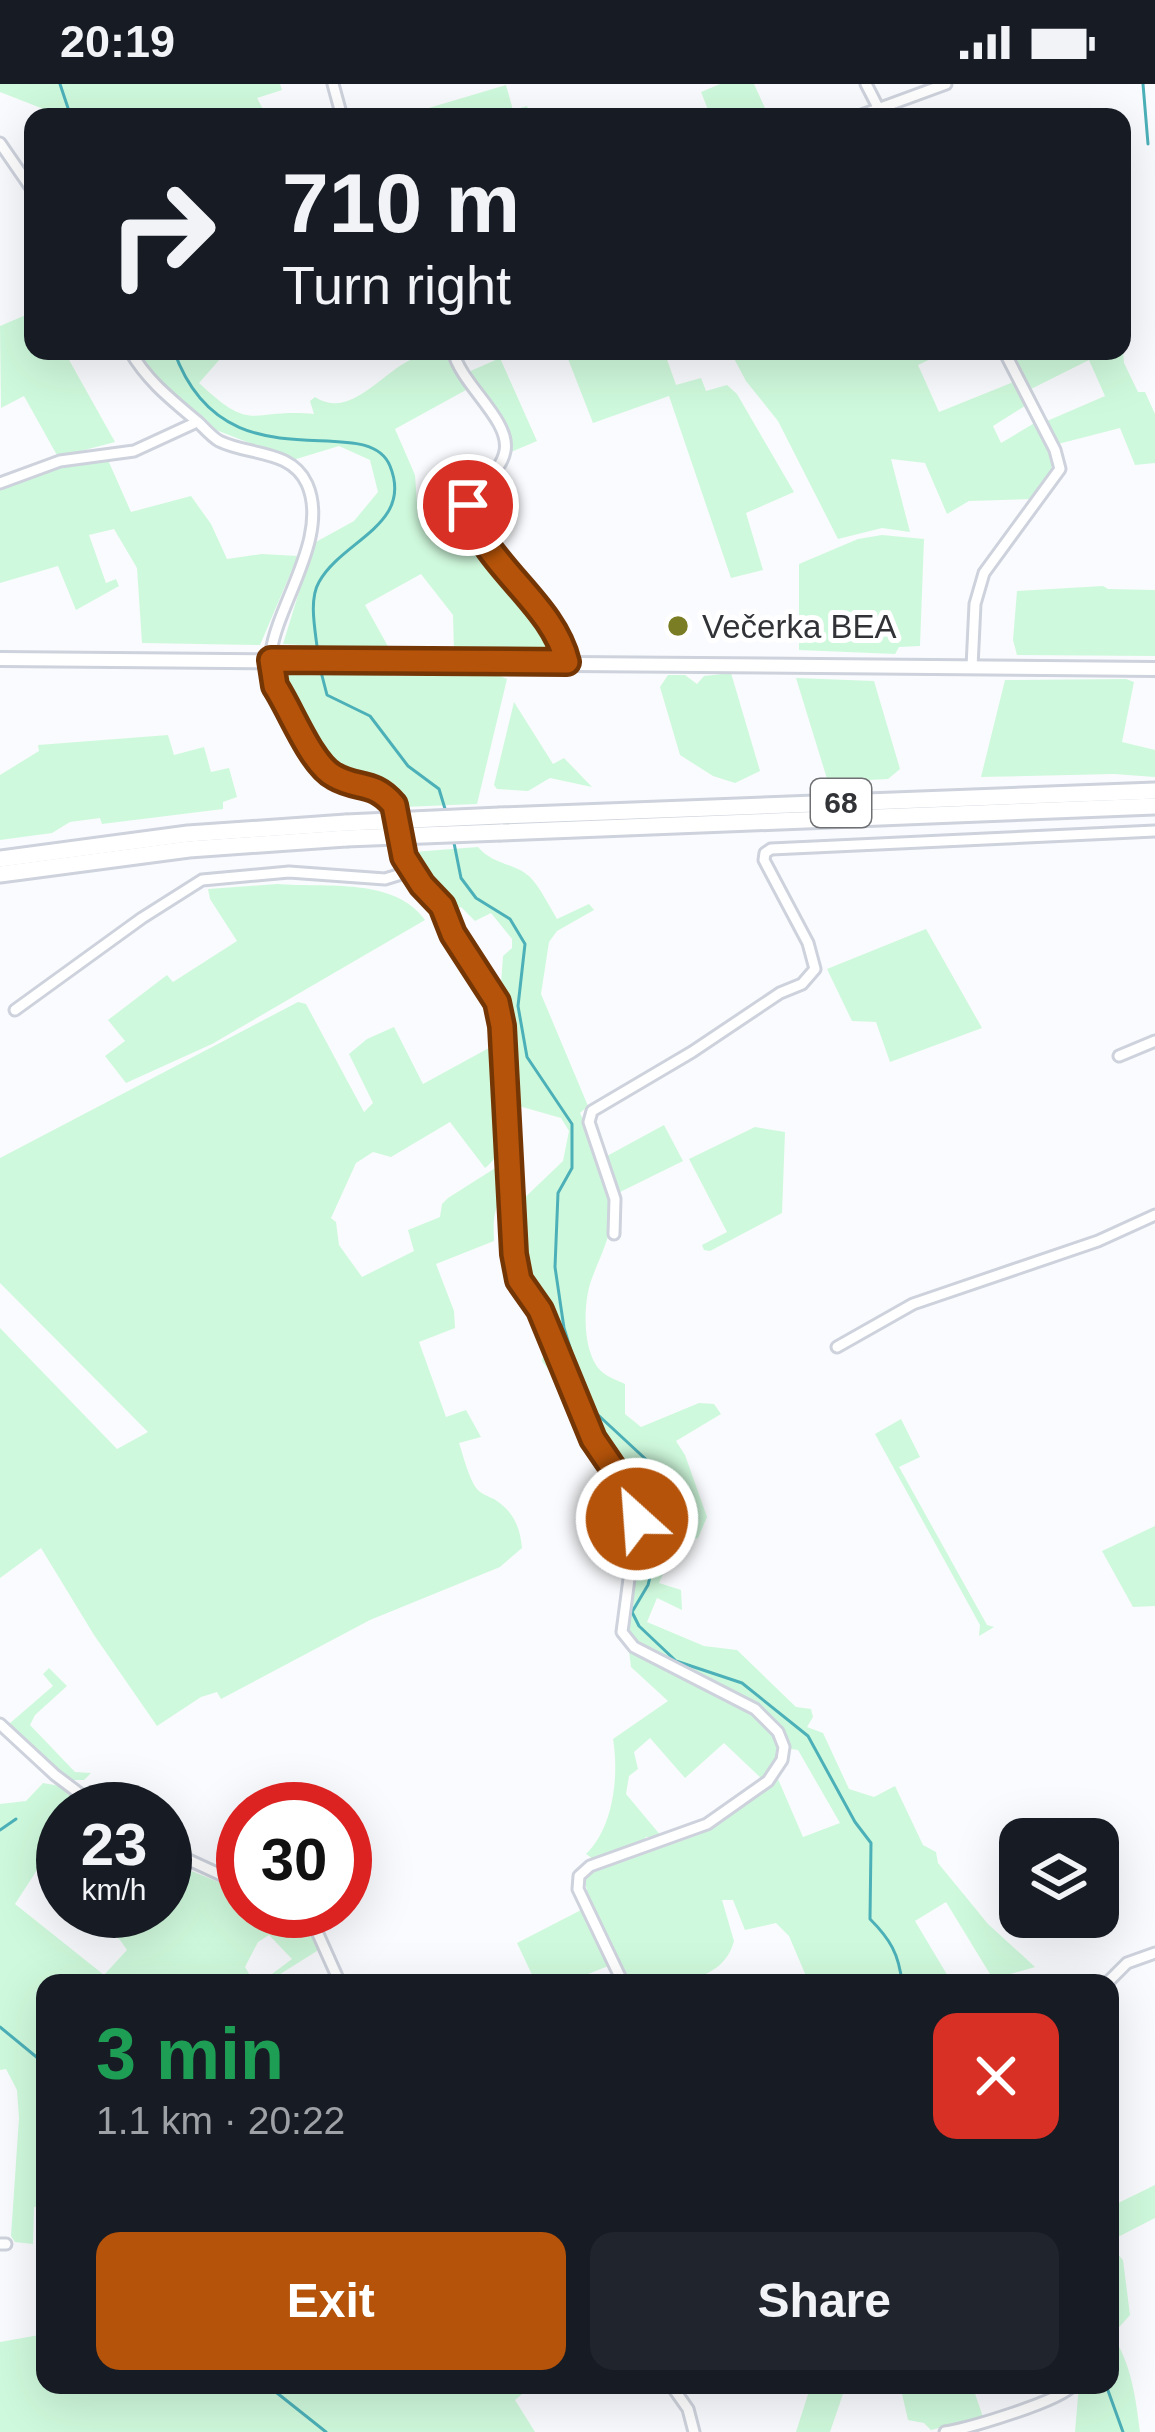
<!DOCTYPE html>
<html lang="en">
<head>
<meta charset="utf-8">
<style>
	body { margin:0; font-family:Helvetica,sans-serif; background:#20242c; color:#f1f3f6; height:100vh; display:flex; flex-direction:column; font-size:45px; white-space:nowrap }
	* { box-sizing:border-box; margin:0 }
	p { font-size:39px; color:#9ea1a6 }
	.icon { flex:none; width:66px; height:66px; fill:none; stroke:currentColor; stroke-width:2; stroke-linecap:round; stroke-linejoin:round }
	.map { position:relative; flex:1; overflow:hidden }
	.drawer { position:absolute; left:36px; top:1890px; width:1083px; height:420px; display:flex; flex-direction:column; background:#171b24; border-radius:24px; box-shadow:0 12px 48px #0002 }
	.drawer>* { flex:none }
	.guide { position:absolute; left:24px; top:24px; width:1107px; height:252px; border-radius:24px; box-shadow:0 12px 48px #0002; background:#171b24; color:#f1f3f6; overflow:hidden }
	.tools { position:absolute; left:999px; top:1734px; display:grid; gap:24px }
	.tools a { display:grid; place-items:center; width:120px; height:120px; border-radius:24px; background:#171b24; box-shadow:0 12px 48px #0002; font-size:60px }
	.speed { position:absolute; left:36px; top:1698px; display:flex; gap:24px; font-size:60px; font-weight:700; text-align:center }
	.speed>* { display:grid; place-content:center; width:156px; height:156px; border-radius:50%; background:#171b24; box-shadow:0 12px 48px #0002; line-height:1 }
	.speed small { font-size:30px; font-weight:400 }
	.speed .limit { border:18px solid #d22; background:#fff; color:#111 }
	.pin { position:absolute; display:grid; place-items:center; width:102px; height:102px; color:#fff; margin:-51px; border:6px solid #fff; border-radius:50%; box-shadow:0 3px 12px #0007 }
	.me { position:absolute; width:132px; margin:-66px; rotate:334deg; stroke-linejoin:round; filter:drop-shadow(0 0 9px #0008) }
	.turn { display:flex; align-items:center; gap:42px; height:252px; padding:0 60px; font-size:54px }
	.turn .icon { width:156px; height:156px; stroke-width:2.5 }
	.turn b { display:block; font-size:84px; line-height:102px }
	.round { display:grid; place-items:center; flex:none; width:126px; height:126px; border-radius:24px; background:#20242c }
	.head { display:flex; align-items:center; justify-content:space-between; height:204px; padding:0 60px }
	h1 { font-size:72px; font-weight:600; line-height:90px; color:#1e9e55 }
	.action { display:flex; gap:24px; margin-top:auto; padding:24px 60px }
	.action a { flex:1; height:138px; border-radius:24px; background:#b45309; color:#fff; font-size:48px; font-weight:600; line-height:138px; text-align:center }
	.action a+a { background:#20242c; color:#f1f3f6 }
	.status { display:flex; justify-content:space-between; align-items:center; height:84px; padding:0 60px; background:#171b24; direction:ltr }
	.status svg { height:33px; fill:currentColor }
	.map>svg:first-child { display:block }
	.green { fill:#cff9dc }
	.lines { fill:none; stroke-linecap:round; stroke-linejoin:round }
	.stream { stroke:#4cb0b8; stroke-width:3 }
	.street-casing { stroke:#cdd2dc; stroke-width:15 }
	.secondary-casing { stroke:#cdd2dc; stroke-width:18 }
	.highway-casing { stroke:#cdd2dc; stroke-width:21 }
	.street { stroke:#fff; stroke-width:9 }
	.secondary { stroke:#fff; stroke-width:12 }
	.highway { stroke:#fff; stroke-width:15 }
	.highway-bridge-casing { stroke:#cdd2dc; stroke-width:21; stroke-linecap:butt }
	.highway-bridge { stroke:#fff; stroke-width:15 }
	.route-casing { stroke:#753606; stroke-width:30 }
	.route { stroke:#b45309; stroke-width:21 }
	.poi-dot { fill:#7b7d25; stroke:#fff; stroke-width:4.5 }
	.labels { text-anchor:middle; stroke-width:10; stroke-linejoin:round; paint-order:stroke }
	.shield { fill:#fff; stroke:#6f7073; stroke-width:3 }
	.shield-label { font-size:30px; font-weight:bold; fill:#313337 }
	.poi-label { font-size:33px; fill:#313337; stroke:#fff; text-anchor:start }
</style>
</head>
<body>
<div class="status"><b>20:19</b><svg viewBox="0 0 49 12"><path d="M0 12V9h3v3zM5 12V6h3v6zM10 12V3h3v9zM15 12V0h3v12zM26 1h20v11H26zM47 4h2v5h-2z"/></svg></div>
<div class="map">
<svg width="1155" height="2348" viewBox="0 0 1155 2348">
	<rect width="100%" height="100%" fill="#fafbfe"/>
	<g class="green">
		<polygon points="0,0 280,0 282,6 257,14 267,33 46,33 41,24 0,8"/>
		<polygon points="720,0 754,0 769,33 711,33 701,8"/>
		<polygon points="506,1 513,26 527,22 531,33 424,33 422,26"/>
		<polygon points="33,228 33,267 64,267 115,358 58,373 24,312 1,324 0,242"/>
		<polygon points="1122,255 1124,279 1138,308 1145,308 1155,330 1155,379 1135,381 1120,344 1058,360 1047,337 1105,312 1089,276 1031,305 1011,267 1122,267"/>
		<path d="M136,267h83l1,8 -21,24c55,52 51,25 115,31l-4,-13 5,-4c45,29 77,-51 129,-44l22,37 -71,39 20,46 3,43 41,-20 9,22 -4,2 86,115 2,13 -98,1 -1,-36 -32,-41 -56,31 25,45 -107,-6 31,-101 40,-22 24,-29 -8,-32 -31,-14 -46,14 -77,-30 -31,-22 -34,-33z"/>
		<polygon points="565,267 664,267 676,301 701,294 706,307 727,301 737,310 794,408 746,429 763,486 731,494 669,312 593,339"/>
		<path d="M730,267h217l-29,14 21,47 77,-31 12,23 -35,22 8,17 37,-22c19,39 22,43 -6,78l-63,2 -22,13 -22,-51 -34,-4 19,73 -28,-4 -44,11 -60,-118 -32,-40z"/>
		<path d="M500,274l37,83 -26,11c2,-33 -29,-53 -45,-79z"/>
		<polygon points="108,376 131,428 191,412 211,440 227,475 262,470 298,472 260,561 142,559 137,484 114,445 89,451 106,499 116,495 119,502 76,526 58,482 0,499 0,403 66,380"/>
		<polygon points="882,451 924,455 920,562 899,563 895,570 799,566 799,480 858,455"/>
		<polygon points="1103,502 1108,505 1155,506 1155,572 1017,571 1013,556 1017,507"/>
		<polygon points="287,586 381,587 392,592 498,591 507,595 477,720 403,723 383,697 330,681 283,601 282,592"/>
		<polygon points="731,589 760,687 735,699 713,692 680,671 660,603 668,591 685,591 697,600 704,592"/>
		<polygon points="796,594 874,597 900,685 888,695 828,698"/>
		<polygon points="1126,595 1134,598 1122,658 1155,666 1155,693 1114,690 981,693 1005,596"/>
		<polygon points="514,618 553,680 564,674 592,703 550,694 528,707 497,705 494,701"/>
		<polygon points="168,651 174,671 204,663 211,688 229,684 237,713 223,718 223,725 102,740 100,734 70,738 52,749 0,756 0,691 39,667 38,661"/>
		<path d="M478,763c15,18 37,16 52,30 10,10 19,29 27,42l32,-15 5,6 -37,21 -8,11 -8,52 47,112 -8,7c14,30 36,72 32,106 -3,22 -14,42 -21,62 -8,23 -9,71 10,90 6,6 16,9 24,13v30l16,13 58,-24 15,1 7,10 -45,27 9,14 22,62 -9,21 -7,2 -17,-10c-14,10 -7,15 -7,29 0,8 -5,17 -8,24l22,7 1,20 -25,-12 -10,24 57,24 33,4 59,57 15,2 2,8 -6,10 16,6 26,56 25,8 21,-11 28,59 13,7 2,11 50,61 47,43 -42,12 -47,-77 -31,19 37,62h-143l-20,-47 -13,-13 -31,7 -12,-30h-11l12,41c-12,45 -67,42 -104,42l-42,-87 -3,-15 6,-8 107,-38 80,-56 25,58 37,-14 -42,-73 -21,-3 2,12 -16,21 -39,-37 -39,35 -35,-40 -16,14 4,17 -9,7 -3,18 36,43h-17l3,5 -52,19 -10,-7c28,-27 33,-79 27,-115l55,-38 -37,-34 -6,-48 12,-58 -11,-12 -2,-41 -11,-19 3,-24 -20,-27 -15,-36 -20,-15 -19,-26 9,-43 -28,-43 -7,-69 47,-45 6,-30 -8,-13 -42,-12 -9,-9 -10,-99 3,-42 9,-8v-9l-21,-26 -16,8 -14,-14 -13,5 -9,-24 -27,-31 1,-5z"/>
		<path d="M277,800c50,4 117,-7 148,36l-213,124 -86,39 -21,-27 20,-15 -17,-21 59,-45 6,7 64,-41 -27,-42 -2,-10z"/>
		<polygon points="926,845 982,944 890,978 876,938 852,937 827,885"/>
		<path d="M298,918l8,2 58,108 9,-9 -24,-49 18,-15 27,-12 29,57 75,-41c3,40 22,98 -13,125l-35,-46 -59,35 -18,-5 -17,11 -25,55 5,4 3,23 23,32 52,-26 -6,-21 32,-13 2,-13 6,-6 52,-33 9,3 -1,23c-15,13 -15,30 -14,50l-58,23 18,47 1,17 -36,14 27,75 20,-7 15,27 -22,6c4,12 10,36 18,46 4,5 11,7 17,10 19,12 26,27 28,49l-22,19 -130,53 -149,79 -4,-7 -16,5 -44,29 -63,-91 -53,-87 -41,30v-250l117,121 31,-17 -148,-149v-125z"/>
		<polygon points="664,1041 683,1077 618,1109 607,1072"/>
		<polygon points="755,1043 785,1048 782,1129 710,1167 704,1166 702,1161 727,1148 689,1075"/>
		<polygon points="901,1335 920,1373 899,1383 987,1541 994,1543 979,1552 980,1541 875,1350"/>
		<polygon points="1155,1442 1155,1522 1133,1523 1102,1467"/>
		<polygon points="49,1584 67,1602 35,1631 30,1641 75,1688 91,1689 84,1696 69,1696 9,1640 53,1602 43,1590"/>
		<polygon points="43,1699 60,1702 93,1725 63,1725 63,1810 37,1786 15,1820 104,1891 127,1866 120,1856 84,1827 119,1827 146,1847 152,1842 149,1827 165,1827 165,1808 189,1786 243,1808 243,1827 291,1827 308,1842 320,1865 266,1899 260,1899 292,1875 269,1851 258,1858 245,1883 251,1893 243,1899 45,1899 45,2124 34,2123 33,2160 15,2158 11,2152 19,2034 17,2006 6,1985 0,1986 0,1720 26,1717"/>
		<polygon points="583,1825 611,1881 565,1899 536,1899 517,1859"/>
		<path d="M1155,2101v33l-41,21 -3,8 12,13 7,55 -18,20c19,27 24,64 28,97h-65l4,-47h31v-178z"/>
		<polygon points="45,2250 45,2301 533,2301 515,2316 535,2348 0,2348 0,2258"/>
		<polygon points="811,2301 846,2301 830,2348 796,2348"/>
		<polygon points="900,2301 972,2301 983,2333 931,2346 924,2339 908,2336"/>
	</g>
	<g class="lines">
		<g class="stream">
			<polyline points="60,0 71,33"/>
			<polyline points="1143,0 1148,60"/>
			<path d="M174,267c50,141 192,56 216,115 24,59 -48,74 -71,116 -11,19 -3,51 -1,73"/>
			<polyline points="319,580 327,611 370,632 408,682 439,705 446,728"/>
			<path d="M453,754l8,40 15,20 34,21 15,25 -7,62 9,51 45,67v44l-14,25 -3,74 9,61 12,39 21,47 55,51 11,18 4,18 -16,30 4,26 -7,28 -16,27 7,14 37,35 66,22 66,53 47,86 16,21 -1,76c20,20 29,35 32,64"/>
			<polyline points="0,1746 16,1735"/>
			<polyline points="0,1943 45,1980"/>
			<polyline points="267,2301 326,2348"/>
			<polyline points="1106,2301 1123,2348"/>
		</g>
		<defs>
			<g id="street">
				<polyline points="333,0 342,33"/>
				<polyline points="866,0 883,33"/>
				<polyline points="856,33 946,0"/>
				<polyline points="0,59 33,107"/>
				<path d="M130,267c18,31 42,49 69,72 6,6 13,14 20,18 30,15 72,8 88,43 23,52 -29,119 -36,168 -4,30 30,84 47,108 20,30 51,16 76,45l10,52 7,14 31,35 11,29 44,67 6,24 11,228 5,26 21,30 53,129 40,56 4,23 -15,114 12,15 121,62 23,23 6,15 -2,13 -14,21 -61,43 -117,42 -11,10 -1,13 45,94"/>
				<path d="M453,267c8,34 58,69 52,100 -7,37 -54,25 -27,82l82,105 7,24"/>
				<polyline points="0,399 60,377 134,367 197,338"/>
				<polyline points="972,583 975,520 984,489 1060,385 1055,366 1004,267"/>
				<polyline points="15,926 142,834 202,796 289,788 385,795 411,787"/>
				<polyline points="1119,972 1155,957"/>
				<polyline points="614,1150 615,1115 589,1038 592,1027 692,968 780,909 802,900 815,885 808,859 764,776 765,769 771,765 1155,747"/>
				<polyline points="837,1263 913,1220 1098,1157 1155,1131"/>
				<polyline points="0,1640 55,1691 100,1725"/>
				<polyline points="165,1765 243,1801"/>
				<polyline points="301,1827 314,1841 340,1899"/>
				<polyline points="1107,1899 1127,1879 1155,1869"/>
				<polyline points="0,2160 6,2160"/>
				<polyline points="671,2301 688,2325 694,2348"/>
				<path d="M945,2348c24,-4 116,-31 128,-47"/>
			</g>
			<polyline id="secondary" points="0,575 1155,585"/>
			<g id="highway">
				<polyline points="500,732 1155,707"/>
				<polyline points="501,748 1155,722"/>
				<polyline points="0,775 188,750 346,739"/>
				<polyline points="0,790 189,765 346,754"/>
			</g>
		</defs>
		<use href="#street" class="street-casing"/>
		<use href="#secondary" class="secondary-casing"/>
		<use href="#highway" class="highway-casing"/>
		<use href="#street" class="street"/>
		<use href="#secondary" class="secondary"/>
		<use href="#highway" class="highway"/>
		<defs>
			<g id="highway-bridge">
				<polyline points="346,739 500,732"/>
				<polyline points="346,754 501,748"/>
			</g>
		</defs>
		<use href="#highway-bridge" class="highway-bridge-casing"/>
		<use href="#highway-bridge" class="highway-bridge"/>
	</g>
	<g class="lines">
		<defs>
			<path id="route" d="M468,421c15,61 84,96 99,157l-296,-2 4,26c15,22 36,78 59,90 24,14 39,4 60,29l10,52 18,28 20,21 11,28 44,68 5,24 12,228 5,26 21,30 53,129 39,57 5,23"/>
		</defs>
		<use href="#route" class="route-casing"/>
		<use href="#route" class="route"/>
	</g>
	<circle class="poi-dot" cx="678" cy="542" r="12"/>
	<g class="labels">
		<rect class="shield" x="811" y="695" width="60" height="48" rx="9"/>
		<g class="shield-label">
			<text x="841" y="729">68</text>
		</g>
		<g class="poi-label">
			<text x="702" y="554">Večerka BEA</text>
		</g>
	</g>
</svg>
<div class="tools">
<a><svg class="icon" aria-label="layers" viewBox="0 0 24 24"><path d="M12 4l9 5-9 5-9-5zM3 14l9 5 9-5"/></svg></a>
</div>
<div class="speed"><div>23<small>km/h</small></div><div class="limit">30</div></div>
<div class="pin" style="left:468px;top:421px;background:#d93025"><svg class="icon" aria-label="arrive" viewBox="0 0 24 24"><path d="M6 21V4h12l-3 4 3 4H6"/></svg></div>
<svg class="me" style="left:637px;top:1435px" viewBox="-20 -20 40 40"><circle r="17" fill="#b45309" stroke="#fff" stroke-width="3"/><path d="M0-11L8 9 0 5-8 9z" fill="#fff"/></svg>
<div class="guide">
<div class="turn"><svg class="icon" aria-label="right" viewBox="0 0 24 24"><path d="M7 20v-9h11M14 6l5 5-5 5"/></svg><div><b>710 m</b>Turn right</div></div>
</div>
<section class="drawer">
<div class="head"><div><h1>3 min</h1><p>1.1 km · 20:22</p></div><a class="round" style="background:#d93025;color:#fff"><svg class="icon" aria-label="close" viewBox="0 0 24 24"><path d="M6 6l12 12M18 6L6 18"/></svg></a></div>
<div class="action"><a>Exit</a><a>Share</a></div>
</section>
</div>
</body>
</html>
